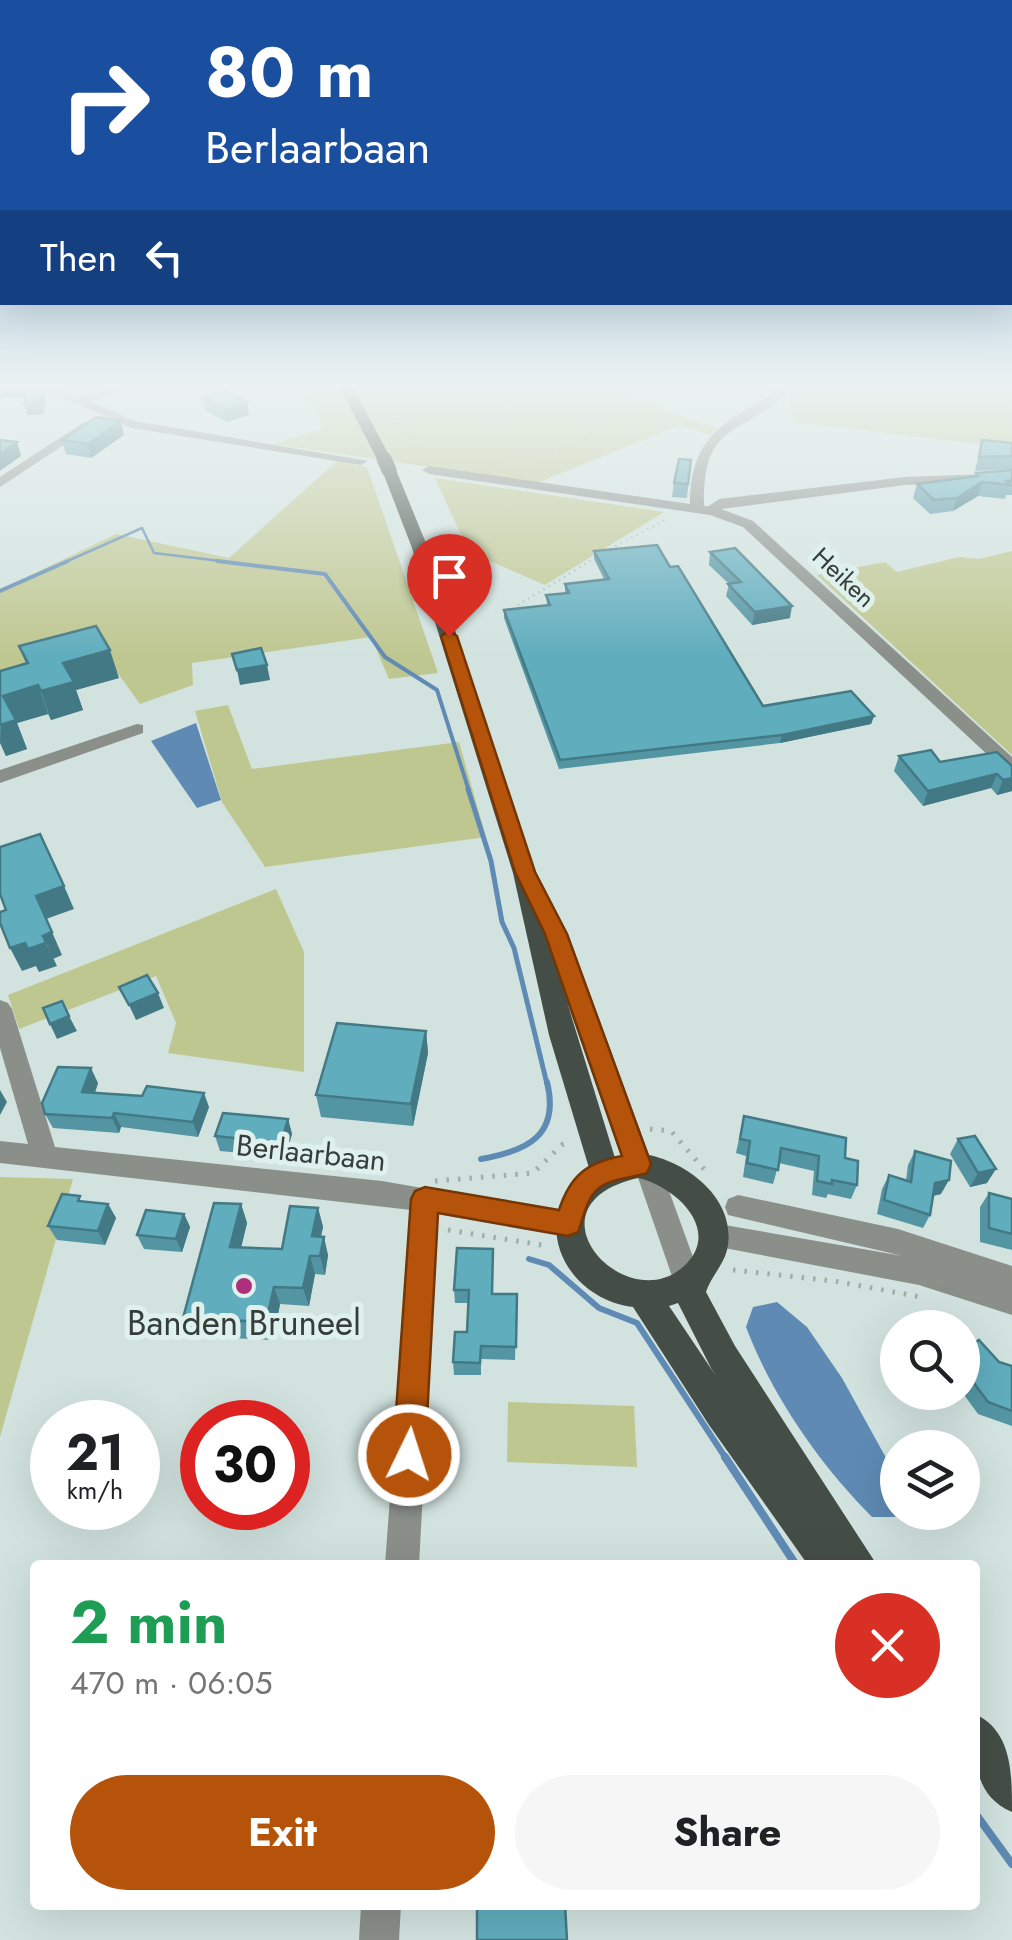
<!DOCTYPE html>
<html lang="en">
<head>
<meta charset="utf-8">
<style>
	body { margin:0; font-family:Jost,sans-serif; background:#f6f6f6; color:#202124; height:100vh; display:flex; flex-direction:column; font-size:38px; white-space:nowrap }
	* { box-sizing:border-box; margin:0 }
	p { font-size:32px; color:#757577 }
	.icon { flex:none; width:55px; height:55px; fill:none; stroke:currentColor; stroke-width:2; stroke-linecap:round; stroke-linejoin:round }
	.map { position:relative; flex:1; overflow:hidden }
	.side { position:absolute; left:30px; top:1560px; width:950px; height:350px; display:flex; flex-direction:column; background:#fff; border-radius:10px; box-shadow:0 10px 40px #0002 }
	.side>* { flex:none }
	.top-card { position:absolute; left:0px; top:0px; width:1012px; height:305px; box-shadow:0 10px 40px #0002; background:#1a4fa0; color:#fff; overflow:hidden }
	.controls { position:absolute; left:880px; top:1310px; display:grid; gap:20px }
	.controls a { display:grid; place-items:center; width:100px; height:100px; border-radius:50%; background:#fff; box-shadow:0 10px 40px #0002; font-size:50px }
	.speed { position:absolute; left:30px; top:1400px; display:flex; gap:20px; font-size:50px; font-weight:700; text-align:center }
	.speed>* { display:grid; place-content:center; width:130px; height:130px; border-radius:50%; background:#fff; box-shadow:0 10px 40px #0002; line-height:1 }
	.speed small { font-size:25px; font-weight:400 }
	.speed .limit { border:15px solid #d22; background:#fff; color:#111 }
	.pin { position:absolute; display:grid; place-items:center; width:85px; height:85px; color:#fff; margin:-102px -42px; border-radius:50% 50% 50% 0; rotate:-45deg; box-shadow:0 0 10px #0007 }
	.pin .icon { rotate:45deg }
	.me { position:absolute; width:110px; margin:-55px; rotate:4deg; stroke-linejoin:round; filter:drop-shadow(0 0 8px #0008) }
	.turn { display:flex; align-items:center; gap:35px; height:210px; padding:0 40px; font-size:45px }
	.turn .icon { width:130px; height:130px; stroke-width:2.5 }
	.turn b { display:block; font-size:70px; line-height:85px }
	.then { display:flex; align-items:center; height:95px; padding:0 40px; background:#0003; gap:20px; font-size:38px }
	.round { display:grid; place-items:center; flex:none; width:105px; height:105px; border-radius:52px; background:#f6f6f6 }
	.summary { display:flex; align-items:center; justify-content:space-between; height:170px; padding:0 40px }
	h1 { font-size:60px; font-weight:700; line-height:75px; color:#1e9e55 }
	.cta { display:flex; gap:20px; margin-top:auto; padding:20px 40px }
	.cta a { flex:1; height:115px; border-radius:60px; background:#b45309; color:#fff; font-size:40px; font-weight:700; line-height:115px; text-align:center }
	.cta a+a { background:#f6f6f6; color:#202124 }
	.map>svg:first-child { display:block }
	.green { fill:#bfc791 }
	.water { fill:#5e8ab4 }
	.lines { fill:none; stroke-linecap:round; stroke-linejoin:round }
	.stream-far4 { stroke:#5e8ab4; stroke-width:2.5 }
	.stream-far3 { stroke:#5e8ab4; stroke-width:4 }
	.stream-far2 { stroke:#5e8ab4; stroke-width:5 }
	.stream-far1 { stroke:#5e8ab4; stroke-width:6 }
	.stream { stroke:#5e8ab4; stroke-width:8 }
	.path-far1 { stroke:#a0aeab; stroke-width:2.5; stroke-dasharray:1 5; stroke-linecap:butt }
	.path { stroke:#a0aeab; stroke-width:5; stroke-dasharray:2.5 9; stroke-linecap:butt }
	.minor { fill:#8a8f8a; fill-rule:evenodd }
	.major { fill:#454e46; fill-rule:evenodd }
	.major-bridge { stroke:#454e46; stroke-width:15 }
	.wall { fill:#5395a3 }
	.shaded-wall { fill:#437985 }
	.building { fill:#60adbe; stroke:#437985; stroke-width:2.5 }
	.route { fill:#b45309; stroke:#753606; stroke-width:2.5 }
	.poi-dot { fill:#ae2f7c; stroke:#dff1ed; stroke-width:4 }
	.labels { text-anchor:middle; stroke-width:10; stroke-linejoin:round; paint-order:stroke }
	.far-street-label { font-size:25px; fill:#363d3b; stroke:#dff1ed }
	.street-label { font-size:30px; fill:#363d3b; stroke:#dff1ed }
	.near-poi-label { font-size:35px; fill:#363d3b; stroke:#dff1ed }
</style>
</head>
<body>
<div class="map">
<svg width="1012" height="1940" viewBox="0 0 1012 1940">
	<rect width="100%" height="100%" fill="#d2e3df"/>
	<g class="green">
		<polygon points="301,384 638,384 625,395 718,429 708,435 680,425 537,483 273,444 324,428"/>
		<polygon points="853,384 1012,384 1012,448 794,422 789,392 833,395"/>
		<polygon points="337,461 367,467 438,673 389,679 371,637 192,663 193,685 140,704 104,654 0,702 0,590 116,534 229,558"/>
		<polygon points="435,478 664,512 545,585 469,552"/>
		<polygon points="1012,551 1012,755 817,575 885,562 897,572 959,557 979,559"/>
		<polygon points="228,705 252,769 459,742 486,837 265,867 222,802 195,711"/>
		<polygon points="276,889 304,952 304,1072 168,1053 176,1023 156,976 19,1029 8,995"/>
		<polygon points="0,1177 73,1179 0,1437"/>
		<polygon points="508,1402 634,1406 637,1467 507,1462"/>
	</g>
	<g class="water">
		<polygon points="196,723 221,800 197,808 151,741"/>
		<path d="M777,1302l30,25 35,51 54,98 2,37 -3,4h-23c-52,-52 -100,-121 -126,-190l7,-20z"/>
	</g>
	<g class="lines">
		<polyline class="stream-far4" points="63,563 142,528 154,553 237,563"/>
		<g class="stream-far3">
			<polyline points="217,561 325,574 385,657 437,690 469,791"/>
			<polyline points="0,591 68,561"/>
		</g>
		<polyline class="stream-far2" points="468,789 491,861 502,922 514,948 547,1084"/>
		<g class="stream-far1">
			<path d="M481,1159c47,-8 79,-24 66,-77"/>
			<polyline points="529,1259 549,1265 599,1308 637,1323 727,1460"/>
		</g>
		<g class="stream">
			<polyline points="725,1457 796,1565"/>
			<polyline points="975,1813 1012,1864"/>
		</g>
		<g class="path-far1">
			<path d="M427,456l-27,-30 -15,-27c58,-28 64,9 115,21l102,-12 10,4 -22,18 2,5 -52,21 -54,9"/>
			<polyline points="605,552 667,519"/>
			<polyline points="518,605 597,557"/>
		</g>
		<g class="path">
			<polyline points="650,1129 671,1131 709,1175"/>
			<polyline points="435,1181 533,1173 563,1144 571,1142"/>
			<polyline points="448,1230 548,1246"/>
			<polyline points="733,1270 834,1281 921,1297"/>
		</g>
		<g class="minor">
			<polygon points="128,384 144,385 90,401 135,421 368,461 361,465 132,428 52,393 0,393 0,385 54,386 79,397"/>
			<path d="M765,384l20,4v8c-51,41 -82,29 -81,110h5l10,-7 186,-22 107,-4v8l-107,4 -184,24 32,12 259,236v16l-7,-2 -262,-244 -33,-12 -281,-41 -7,-4 7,-4 261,38c1,-66 31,-81 84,-110z"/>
			<polygon points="84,422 94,425 0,487 0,477"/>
			<polygon points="137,724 143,725 143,733 0,783 0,770"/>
			<polygon points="0,1000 8,1003 12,1009 55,1147 382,1181 578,1215 582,1224 578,1233 568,1236 438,1214 419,1565 385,1565 411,1210 0,1163 0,1141 28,1144 0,1048"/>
			<polygon points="647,1155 656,1158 660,1166 702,1282 698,1291 688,1295 678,1291 674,1282 634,1166 638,1158"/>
			<polygon points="738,1195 898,1229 1012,1266 1012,1315 919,1285 703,1244 699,1235 703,1226 713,1223 903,1256 728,1215 725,1207 728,1199"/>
			<polygon points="361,1905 401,1905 399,1940 359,1940"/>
		</g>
		<g class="major">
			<polygon points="338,384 351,384 391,459 389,462 377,459"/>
			<path d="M384,467l12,3 32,78 113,344 5,1 22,41 81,221c42,9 89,47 78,95 -4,16 -17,28 -21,42l29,54 142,219h-69l-99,-140 -76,-118c-72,-9 -107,-94 -44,-139l-40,-133 -36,-162 -101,-325 -30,-78zM567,1002l54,154 -6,2zM638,1178c37,8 85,52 46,88 -58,54 -164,-61 -46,-88zM678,1303l33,65 5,8 -47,-70z"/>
			<path d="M975,1714c37,17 37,59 37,98 -42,-18 -37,-60 -37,-98z"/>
		</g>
		<polyline class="major-bridge" points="384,459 389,470"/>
	</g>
	<g class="wall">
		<polygon points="0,384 42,384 46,397 44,414 28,415 24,403 25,398 2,397 0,401"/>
		<polygon points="202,397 247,402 249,415 226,422 205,410"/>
		<polygon points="124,435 91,458 66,454 62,440"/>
		<polygon points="982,440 1012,443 1012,469 975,471"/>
		<polygon points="691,460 687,498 672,497 674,483"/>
		<polygon points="1012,470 1012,495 1006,495 1005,499 978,496 953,511 930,514 913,498 917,484 975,477 976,473"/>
		<polygon points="594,551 670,567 763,706 874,716 871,724 780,743 559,769 504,618 504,610 547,605 546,595 565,593 565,584 604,579 594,559"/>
		<polygon points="710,552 790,618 752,625 726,596 729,584 709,565"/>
		<polygon points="19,646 119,678 76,690 83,710 51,720 48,714 17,723 27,749 6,756 0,743 0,671 26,664"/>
		<polygon points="899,756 940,762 1012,766 1012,791 997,795 991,788 923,806 894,771"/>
		<polygon points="426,1031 428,1053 413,1126 321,1117 316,1095"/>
		<polygon points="98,1083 95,1093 209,1107 198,1137 121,1127 119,1133 53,1128 45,1114"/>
		<polygon points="744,1116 845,1158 857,1185 851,1199 828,1194 826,1198 812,1195 814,1171 779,1163 773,1184 743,1177 746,1156 736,1153"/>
		<polygon points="288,1119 292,1134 285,1157 220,1151 215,1136"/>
		<polygon points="958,1139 987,1183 970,1187 950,1154"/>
		<polygon points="915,1151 941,1194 933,1196 930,1215 923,1228 877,1214 882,1189 889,1175 906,1180 908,1165"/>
		<polygon points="989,1193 1012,1199 1012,1250 980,1242 980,1207"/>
		<polygon points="84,1202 108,1204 116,1218 105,1245 57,1240 48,1226"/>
		<polygon points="241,1204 247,1223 241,1247 282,1249 318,1208 323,1227 321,1236 328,1255 325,1275 315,1274 309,1306 280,1304 273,1340 192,1336 183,1318"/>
		<polygon points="184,1214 190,1227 182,1252 144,1249 137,1235"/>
		<polygon points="457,1248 493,1294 517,1294 515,1360 481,1359 481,1375 454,1375 453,1362 467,1332 468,1303 455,1303 454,1290"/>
		<polygon points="962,1351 1012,1366 1012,1426 978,1414 962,1392"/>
	</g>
	<g class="shaded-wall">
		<polygon points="42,384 46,397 44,414 28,415 24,403"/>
		<polygon points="79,384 103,384 104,386 82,392"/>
		<polygon points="204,384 225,384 205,388"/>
		<polygon points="247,402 249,415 226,422 224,409"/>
		<polygon points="121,421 124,435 91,458 88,444"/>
		<polygon points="17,442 21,456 0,471 0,454"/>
		<polygon points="982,482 978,496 953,511 957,498"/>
		<polygon points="792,606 790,618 752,625 755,612"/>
		<polygon points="110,650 119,678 76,690 83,710 51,720 41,691 63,663"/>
		<polygon points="267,665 270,680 240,685 237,670"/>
		<polygon points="38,685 48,714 17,723 27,749 6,756 0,742 3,696"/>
		<polygon points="874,716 871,724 780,743 782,735"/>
		<polygon points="997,774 991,788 923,806 928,791"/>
		<polygon points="1012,778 1012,791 997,795 1003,780"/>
		<polygon points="64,886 74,909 46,919 36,896"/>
		<polygon points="52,932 62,955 53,959 43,936"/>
		<polygon points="25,943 46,943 57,966 39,972 36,966 22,971 10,948"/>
		<polygon points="158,993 164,1008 136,1020 129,1005"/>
		<polygon points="69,1016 77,1031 57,1039 50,1024"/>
		<polygon points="426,1031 428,1053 413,1126 411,1104"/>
		<polygon points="91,1068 98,1083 90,1106 82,1092"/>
		<polygon points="0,1090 7,1102 0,1115"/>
		<polygon points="204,1093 209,1107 198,1137 193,1122"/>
		<polygon points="114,1113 121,1127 119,1133 112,1118"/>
		<polygon points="288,1119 292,1134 285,1157 281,1143"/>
		<polygon points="996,1169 987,1183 970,1187 978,1173"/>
		<polygon points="949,1180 941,1194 927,1197 935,1183"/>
		<polygon points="108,1204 116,1218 105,1245 98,1231"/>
		<polygon points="241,1204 247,1223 237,1265 230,1247"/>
		<polygon points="318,1208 323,1227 317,1254 312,1236"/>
		<polygon points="184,1214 190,1227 182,1252 176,1239"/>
		<polygon points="324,1237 328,1255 325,1275 320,1256"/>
		<polygon points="310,1256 315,1274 309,1306 303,1288"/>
		<polygon points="274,1287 280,1304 273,1340 266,1322"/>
	</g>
	<g class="building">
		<polygon points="0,384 42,384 40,401 24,403 28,385"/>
		<polygon points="225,390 247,402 224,409 202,397"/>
		<polygon points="96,417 121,421 88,444 62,440"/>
		<polygon points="0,440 17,442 0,454"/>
		<polygon points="982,440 1012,443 1012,456 979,457"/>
		<polygon points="679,459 691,460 688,484 674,483"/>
		<polygon points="1012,470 1012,481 1006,481 1010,485 982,482 957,498 934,500 917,484 978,476 976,473"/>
		<polygon points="657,545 670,567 678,566 763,706 851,691 874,716 782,735 560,760 504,610 550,605 546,595 569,593 565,584 609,579 594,551"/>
		<polygon points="735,548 792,606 755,612 728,584 741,582 710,552"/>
		<polygon points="96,626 110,650 63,663 74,682 41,691 38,685 3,696 16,720 0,725 0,671 28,663 19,646"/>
		<polygon points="261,648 267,665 237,670 232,654"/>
		<polygon points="931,750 940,762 997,752 1012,766 1012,778 1003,780 997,774 928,791 899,756"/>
		<polygon points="40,834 64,886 36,896 52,932 43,936 46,943 28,949 25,943 10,948 0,923 0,912 6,910 0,894 0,847"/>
		<polygon points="147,975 158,993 129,1005 119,987"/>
		<polygon points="62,1001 69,1016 50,1024 43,1008"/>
		<polygon points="337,1023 426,1031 411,1104 316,1095"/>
		<polygon points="58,1067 91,1068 82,1092 142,1096 147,1086 204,1093 193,1122 114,1113 112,1118 45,1114 42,1103"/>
		<polygon points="223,1113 288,1119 281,1143 215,1136"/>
		<polygon points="744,1116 846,1138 845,1158 858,1161 857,1185 832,1180 832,1184 817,1181 819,1156 781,1148 778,1170 747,1163 750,1141 740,1139"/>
		<polygon points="975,1136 996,1169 978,1173 958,1139"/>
		<polygon points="915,1151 951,1161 949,1180 935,1183 930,1215 884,1200 889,1175 911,1182"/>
		<polygon points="989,1193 1012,1199 1012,1234 989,1228"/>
		<polygon points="62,1194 80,1196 78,1201 108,1204 98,1231 48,1226"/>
		<polygon points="214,1203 241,1204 230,1247 282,1249 290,1206 318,1208 312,1236 324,1237 320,1256 310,1256 303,1288 274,1287 266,1322 183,1318"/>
		<polygon points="146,1210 184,1214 176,1239 137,1235"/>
		<polygon points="457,1248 493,1249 492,1294 517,1294 516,1347 481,1346 480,1363 453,1362 455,1332 467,1332 469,1290 454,1290"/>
		<polygon points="979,1340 999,1362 1012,1366 1012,1411 988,1402 962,1367 962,1351"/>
		<polygon points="477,1905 565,1905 567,1940 477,1940"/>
	</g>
	<linearGradient id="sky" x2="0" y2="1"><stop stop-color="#71a3d3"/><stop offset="0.59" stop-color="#ebf2f1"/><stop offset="1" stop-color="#ebf2f1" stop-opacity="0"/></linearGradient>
	<rect width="1012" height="656" fill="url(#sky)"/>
	<path class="route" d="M449,631l8,5 78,236 32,62 84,230 -4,9c-21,7 -47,4 -58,28 -5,10 -7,21 -11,31l-10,4 -130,-23 -13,242 -4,12 -12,4 -11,-4 -5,-12 18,-256 4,-8 10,-4 134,23c11,-34 28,-48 63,-54l-77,-222 -30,-62 -74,-236z"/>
	<circle class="poi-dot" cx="244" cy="1286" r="10"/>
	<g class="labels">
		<g class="far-street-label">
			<text transform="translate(844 577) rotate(43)" y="9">Heiken</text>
		</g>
		<g class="street-label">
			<text transform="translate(311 1153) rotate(6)" y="10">Berlaarbaan</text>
		</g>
		<g class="near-poi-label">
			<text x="244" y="1335">Banden Bruneel</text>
		</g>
	</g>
</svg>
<div class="controls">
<a><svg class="icon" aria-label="search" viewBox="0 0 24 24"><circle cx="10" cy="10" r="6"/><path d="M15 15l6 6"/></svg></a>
<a><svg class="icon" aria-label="layers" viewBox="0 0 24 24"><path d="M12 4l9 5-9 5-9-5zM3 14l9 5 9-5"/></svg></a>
</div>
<div class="speed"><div>21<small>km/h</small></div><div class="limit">30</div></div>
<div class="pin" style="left:449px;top:636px;background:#d93025"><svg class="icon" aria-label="arrive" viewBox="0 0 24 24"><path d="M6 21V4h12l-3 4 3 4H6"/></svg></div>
<svg class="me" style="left:409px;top:1455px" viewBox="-20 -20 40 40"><circle r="17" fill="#b45309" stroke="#fff" stroke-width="3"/><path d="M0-11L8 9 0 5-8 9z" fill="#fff"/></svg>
<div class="top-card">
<div class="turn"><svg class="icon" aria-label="right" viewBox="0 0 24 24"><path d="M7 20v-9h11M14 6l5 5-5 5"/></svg><div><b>80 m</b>Berlaarbaan</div></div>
<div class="then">Then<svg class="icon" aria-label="left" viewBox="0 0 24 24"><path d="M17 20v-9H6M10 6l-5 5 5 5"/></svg></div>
</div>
<section class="side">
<div class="summary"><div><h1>2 min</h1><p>470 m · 06:05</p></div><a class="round" style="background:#d93025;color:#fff"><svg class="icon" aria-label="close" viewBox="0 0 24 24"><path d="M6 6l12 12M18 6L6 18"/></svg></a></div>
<div class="cta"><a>Exit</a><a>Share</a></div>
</section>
</div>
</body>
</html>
